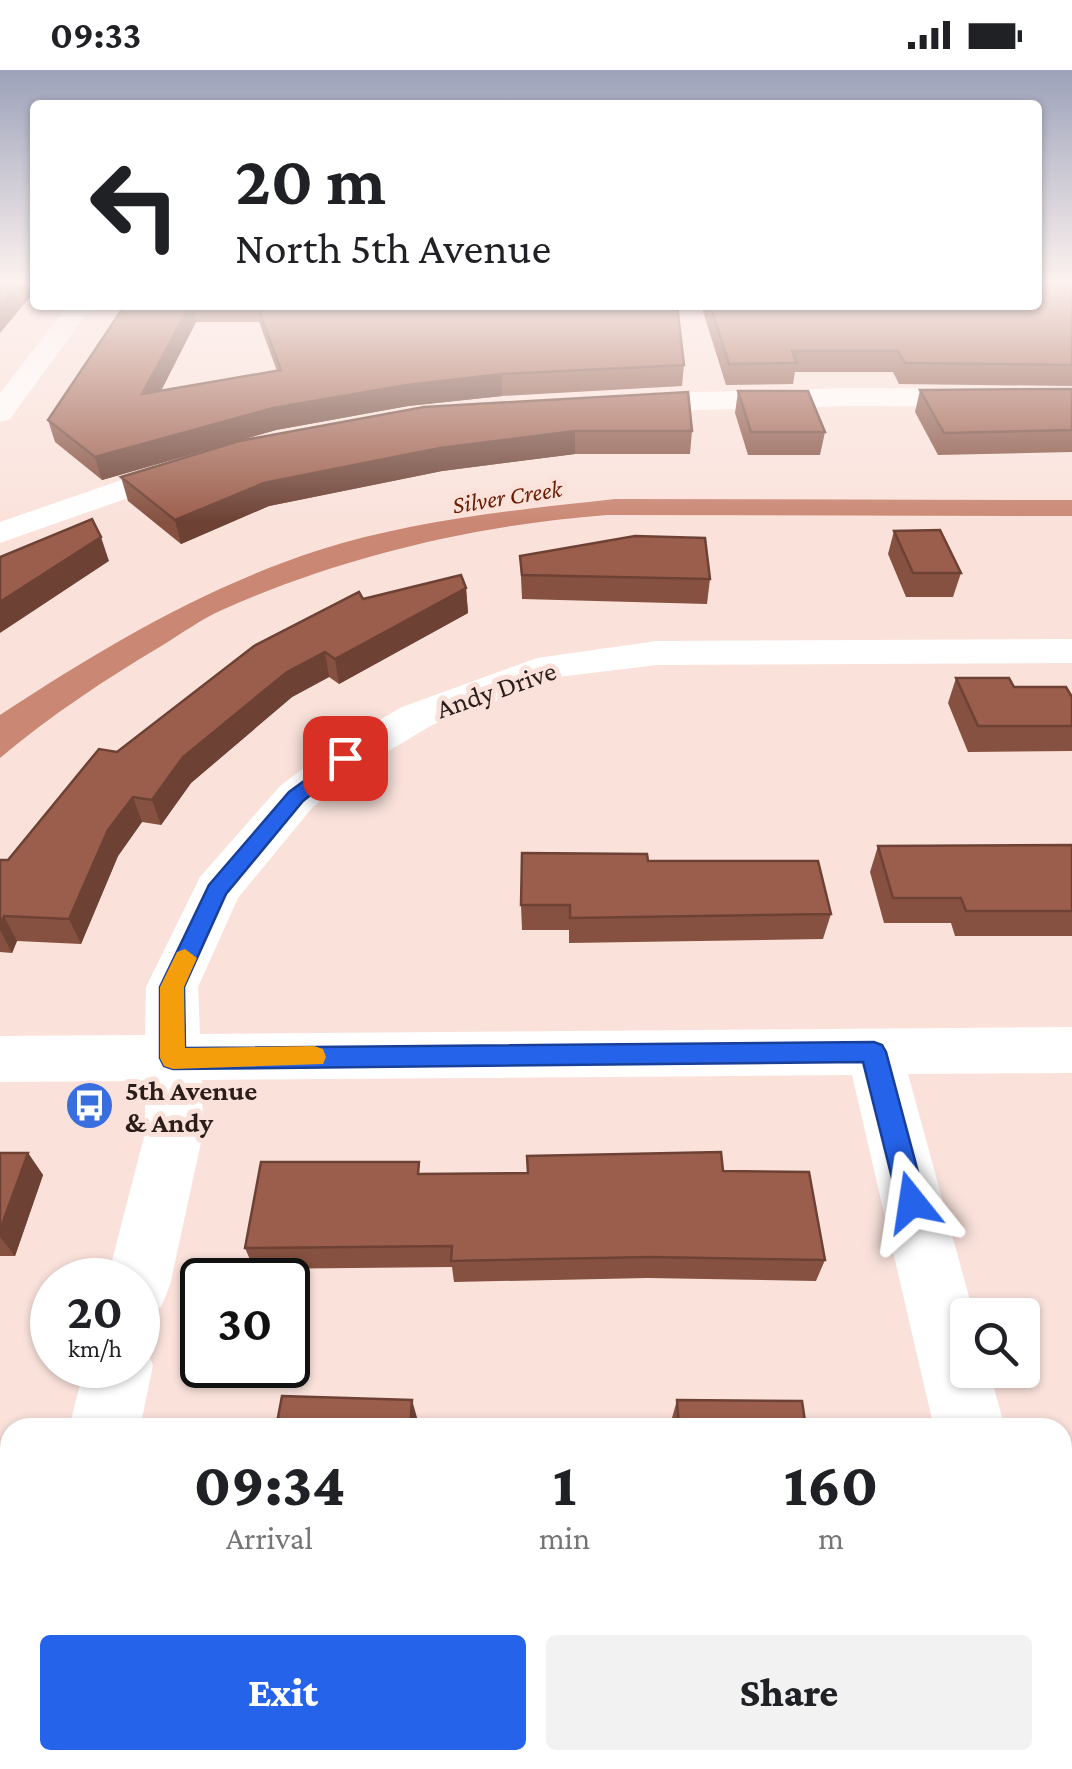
<!DOCTYPE html>
<html lang="en">
<head>
<meta charset="utf-8">
<style>
	body { margin:0; font-family:"Crimson Pro",serif; background:#f2f2f2; color:#202124; height:100vh; display:flex; flex-direction:column; font-size:38px; white-space:nowrap }
	* { box-sizing:border-box; margin:0 }
	p { font-size:32px; color:#757577 }
	.icon { flex:none; width:55px; height:55px; fill:none; stroke:currentColor; stroke-width:2; stroke-linecap:round; stroke-linejoin:round }
	.map { position:relative; flex:1; overflow:hidden }
	.sheet { position:absolute; left:0px; top:1348px; width:1072px; height:352px; display:flex; flex-direction:column; background:#fff; border-radius:30px 30px 0 0; box-shadow:0 2px 8px #0004 }
	.sheet>* { flex:none }
	.top-card { position:absolute; left:30px; top:30px; width:1012px; height:210px; border-radius:10px; box-shadow:0 2px 8px #0004; background:#fff; color:#202124; overflow:hidden }
	.controls { position:absolute; left:950px; top:1228px; display:grid; gap:20px }
	.controls a { display:grid; place-items:center; width:90px; height:90px; border-radius:10px; background:#fff; box-shadow:0 2px 8px #0004; font-size:50px }
	.speed { position:absolute; left:30px; top:1188px; display:flex; gap:20px; font-size:50px; font-weight:700; text-align:center }
	.speed>* { display:grid; place-content:center; width:130px; height:130px; border-radius:50%; background:#fff; box-shadow:0 2px 8px #0004; line-height:1 }
	.speed small { font-size:25px; font-weight:400 }
	.speed .limit { border:5px solid #111; border-radius:15px; background:#fff; color:#111 }
	.pin { position:absolute; display:grid; place-items:center; width:85px; height:85px; color:#fff; margin:-42px; border-radius:20px; box-shadow:0 5px 15px #0006 }
	.me { position:absolute; width:110px; margin:-55px; rotate:345deg; stroke-linejoin:round; filter:drop-shadow(0 0 8px #0008) }
	.turn { display:flex; align-items:center; gap:35px; height:210px; padding:0 40px; font-size:45px }
	.turn .icon { width:130px; height:130px; stroke-width:2.5 }
	.turn b { display:block; font-size:70px; line-height:85px }
	.eta { display:flex; justify-content:space-evenly; align-items:center; height:170px; text-align:center }
	.eta b { font-size:60px; font-weight:800; line-height:70px }
	.cta { display:flex; gap:20px; margin-top:auto; padding:20px 40px }
	.cta a { flex:1; height:115px; border-radius:10px; background:#2563eb; color:#fff; font-size:40px; font-weight:800; line-height:115px; text-align:center }
	.cta a+a { background:#f2f2f2; color:#202124 }
	.status { display:flex; justify-content:space-between; align-items:center; height:70px; padding:0 50px; background:#fff; direction:ltr }
	.status svg { height:28px; fill:currentColor }
	.map>svg:first-child { display:block }
	.water { fill:#ca8874 }
	.lines { fill:none; stroke-linecap:round; stroke-linejoin:round }
	.minor { fill:#fff; fill-rule:evenodd }
	.wall { fill:#865141; fill-rule:evenodd }
	.shaded-wall { fill:#6d4235 }
	.building { fill:#9c5e4c; stroke:#6d4235; stroke-width:2.5 }
	.route { fill:#2563eb; stroke:#184099; stroke-width:2.5 }
	.slow { fill:#f59e0b }
	.labels { text-anchor:middle; stroke-width:10; stroke-linejoin:round; paint-order:stroke }
	.far-water-label { font-size:25px; font-style:italic; fill:#6a1b00; stroke:#fae2db }
	.street-label { font-size:28px; fill:#2b1d19; stroke:#fae2db }
	.poi-label { font-size:28px; font-weight:bold; fill:#2b1d19; stroke:#fae2db; text-anchor:start }
</style>
</head>
<body>
<div class="status"><b>09:33</b><svg viewBox="0 0 49 12"><path d="M0 12V9h3v3zM5 12V6h3v6zM10 12V3h3v9zM15 12V0h3v12zM26 1h20v11H26zM47 4h2v5h-2z"/></svg></div>
<div class="map">
<svg width="1072" height="1699" viewBox="0 0 1072 1699">
	<rect width="100%" height="100%" fill="#fae2db"/>
	<path class="water" d="M615,429l457,1v16l-465,-1c-131,10 -264,41 -385,95 -20,9 -40,23 -59,35 -57,34 -112,70 -163,113v-43c99,-65 203,-127 316,-164 97,-31 199,-41 299,-52z"/>
	<g class="lines">
		<g class="minor">
			<polygon points="68,235 93,235 10,349 0,352 0,323"/>
			<polygon points="849,318 1072,319 1072,337 849,336 622,342 612,339 608,333 612,327 622,324"/>
			<polygon points="188,387 199,389 204,396 199,403 0,473 0,452"/>
			<polygon points="1072,569 1072,593 657,595 558,607 432,655 360,698 312,738 238,828 198,917 200,964 1072,957 1072,1003 908,1004 974,1245 968,1245 968,1300 989,1300 1005,1358 934,1358 852,1005 202,1010 203,1063 170,1215 161,1237 138,1246 138,1210 107,1210 145,1063 145,1011 0,1012 0,966 145,965 146,917 200,807 280,716 330,678 402,637 537,588 657,571"/>
			<polygon points="138,1269 143,1271 153,1295 140,1358 69,1358 85,1295 138,1295"/>
			<polygon points="1062,1650 1072,1654 1072,1699 1016,1699 1014,1690 1062,1690"/>
			<polygon points="10,1654 10,1690 67,1690 65,1699 0,1699 0,1658"/>
		</g>
	</g>
	<g class="wall">
		<polygon points="1072,214 1072,316 899,314 893,302 795,302 793,314 726,315 701,235 1038,235"/>
		<path d="M125,235h552l7,60 -2,21 -180,10 -94,10 -132,24 -174,50 -47,-38 -7,-22zM196,252h63l18,49 -116,20z"/>
		<polygon points="1072,319 1072,382 938,385 915,342 920,320"/>
		<polygon points="738,321 825,362 820,385 748,385 735,343"/>
		<polygon points="424,337 692,361 690,384 575,384 442,401 269,436 181,474 128,431 121,407"/>
		<polygon points="894,461 961,503 953,527 906,527 888,484"/>
		<polygon points="520,486 710,509 707,534 522,529"/>
		<polygon points="466,518 468,543 339,614 329,607 292,627 191,713 161,755 142,752 118,786 81,874 17,871 12,883 0,882 0,790 8,790 117,682 363,529"/>
		<polygon points="956,608 1072,627 1072,681 968,682 948,633"/>
		<polygon points="1072,775 1072,866 955,866 951,853 884,853 870,802 878,776"/>
		<polygon points="648,791 831,844 823,869 569,873 569,860 522,860 521,835"/>
		<polygon points="0,1083 28,1083 43,1105 15,1186 0,1186"/>
		<polygon points="723,1101 825,1190 816,1211 647,1208 454,1212 452,1197 254,1199 245,1178 420,1104"/>
		<polygon points="677,1330 806,1358 673,1358 672,1348"/>
		<polygon points="720,1690 852,1690 854,1699 720,1699"/>
	</g>
	<g class="shaded-wall">
		<polygon points="18,214 35,214 35,221 0,263 0,235"/>
		<polygon points="190,235 193,235 196,252 148,346 142,324"/>
		<polygon points="502,304 502,326 408,336 276,360 102,410 95,387 273,338 407,315"/>
		<polygon points="575,361 575,384 442,401 269,436 181,474 175,450 264,413 440,378"/>
		<polygon points="101,467 109,491 0,563 0,532"/>
		<polygon points="466,518 468,543 339,614 335,589"/>
		<polygon points="325,582 329,607 292,627 191,713 161,755 152,730 183,687 287,602"/>
		<polygon points="133,727 142,752 118,786 81,874 69,849 108,760"/>
		<polygon points="4,846 17,871 12,883 0,860 0,855"/>
		<polygon points="28,1083 43,1105 15,1186 0,1167 0,1160"/>
		<polygon points="412,1330 418,1351 417,1358 410,1358"/>
		<polygon points="362,1690 371,1690 370,1699 361,1699"/>
	</g>
	<g class="building">
		<polygon points="0,214 18,214 0,235"/>
		<polygon points="1038,214 1072,214 1072,295 905,293 898,281 792,281 797,293 729,294 710,235 1038,235"/>
		<polygon points="125,235 190,235 142,324 281,300 257,235 677,235 684,295 502,304 407,315 273,338 95,387 48,350"/>
		<polygon points="1072,319 1072,360 944,363 920,320"/>
		<polygon points="738,321 808,321 825,362 751,362"/>
		<polygon points="688,322 692,361 575,361 440,378 264,413 175,450 121,407 239,371 424,337"/>
		<polygon points="92,449 101,467 0,532 0,487"/>
		<polygon points="940,460 961,503 913,503 894,461"/>
		<polygon points="635,466 705,468 710,509 522,505 520,486"/>
		<polygon points="461,505 466,518 335,589 325,582 287,602 183,687 152,730 133,727 108,760 69,849 4,846 0,855 0,790 8,790 99,679 117,682 254,576 359,522 363,529"/>
		<polygon points="956,608 1009,608 1014,617 1066,617 1072,627 1072,656 978,656"/>
		<polygon points="1072,775 1072,841 966,841 961,828 893,828 878,776"/>
		<polygon points="522,783 647,784 648,791 818,791 831,844 570,848 570,835 521,835"/>
		<polygon points="721,1082 723,1101 809,1102 825,1190 651,1187 451,1191 452,1176 245,1178 261,1092 419,1092 418,1104 528,1103 527,1086"/>
		<polygon points="0,1083 28,1083 0,1160"/>
		<polygon points="282,1326 412,1330 410,1358 276,1358"/>
		<polygon points="677,1330 802,1331 806,1358 679,1358"/>
		<polygon points="241,1690 362,1690 361,1699 239,1699"/>
		<polygon points="728,1690 852,1690 854,1699 729,1699"/>
	</g>
	<linearGradient id="sky" x2="0" y2="1"><stop stop-color="#9ca2ba"/><stop offset="0.47" stop-color="#fdf2ef"/><stop offset="1" stop-color="#fdf2ef" stop-opacity="0"/></linearGradient>
	<rect width="1072" height="452" fill="url(#sky)"/>
	<polygon class="route" points="345,681 352,683 352,692 303,731 226,824 184,917 185,978 874,972 882,975 886,982 926,1132 922,1141 912,1145 902,1141 898,1132 863,992 173,999 164,996 160,988 160,917 209,815 289,722"/>
	<polygon class="slow" points="185,879 197,888 184,917 185,978 314,976 323,979 326,987 323,994 173,999 164,996 160,988 160,917 177,882"/>
	<defs>
		<symbol id="bus-disc" viewBox="-11 -11 22 22"><circle r="9.5" fill="#386edd" stroke="#fae2db"/><path d="M-5-6H5V4H4V6H2V4H-2V6H-4V4H-5ZM-3.5-4V0h7V-4ZM-3.5 1.2v1.5H-2V1.2ZM2 1.2v1.5H3.5V1.2Z" fill="#fff"/></symbol>
	</defs>
	<g fill-rule="evenodd">
		<use href="#bus-disc" x="62" y="1008" width="55" height="55"/>
	</g>
	<g class="labels">
		<g class="far-water-label">
			<text transform="translate(507 426) rotate(-9)" y="9">Silver Creek</text>
		</g>
		<g class="street-label">
			<text transform="translate(496 619) rotate(-19)" y="10">Andy Drive</text>
		</g>
		<g class="poi-label">
			<text x="125" y="1030">5th Avenue<tspan x="125" dy="32">&amp; Andy</tspan></text>
		</g>
	</g>
</svg>
<div class="controls">
<a><svg class="icon" aria-label="search" viewBox="0 0 24 24"><circle cx="10" cy="10" r="6"/><path d="M15 15l6 6"/></svg></a>
</div>
<div class="speed"><div>20<small>km/h</small></div><div class="limit">30</div></div>
<div class="pin" style="left:345px;top:688px;background:#d93025"><svg class="icon" aria-label="arrive" viewBox="0 0 24 24"><path d="M6 21V4h12l-3 4 3 4H6"/></svg></div>
<svg class="me" style="left:912px;top:1132px" viewBox="-20 -20 40 40"><path d="M0-17L14 15 0 8-14 15z" fill="#2563eb" stroke="#fff" stroke-width="4"/></svg>
<div class="top-card">
<div class="turn"><svg class="icon" aria-label="left" viewBox="0 0 24 24"><path d="M17 20v-9H6M10 6l-5 5 5 5"/></svg><div><b>20 m</b>North 5th Avenue</div></div>
</div>
<section class="sheet">
<div class="eta">
<div><b>09:34</b><p>Arrival</p></div>
<div><b>1</b><p>min</p></div>
<div><b>160</b><p>m</p></div>
</div>
<div class="cta"><a>Exit</a><a>Share</a></div>
</section>
</div>
</body>
</html>
